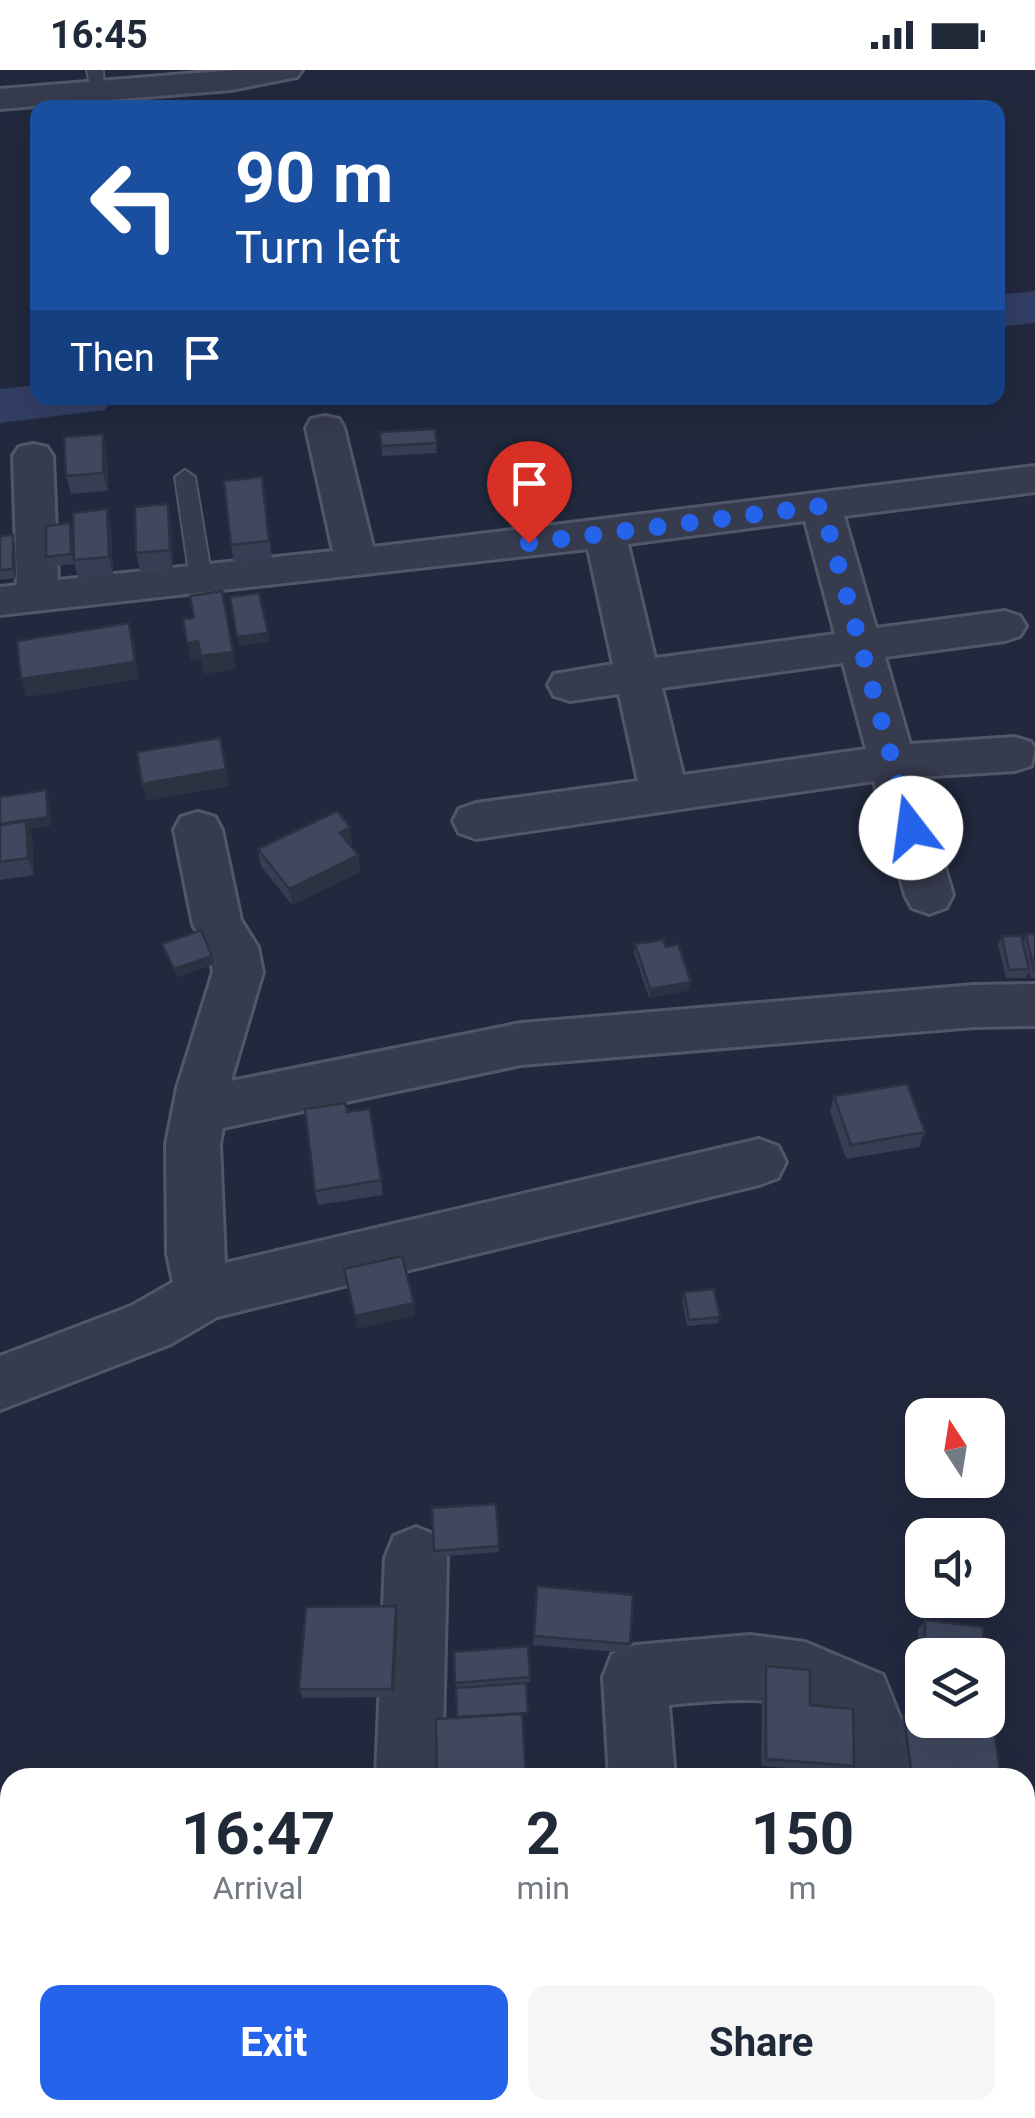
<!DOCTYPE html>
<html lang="en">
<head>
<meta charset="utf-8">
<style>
	body { margin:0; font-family:Roboto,sans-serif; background:#f6f6f7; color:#1f2937; height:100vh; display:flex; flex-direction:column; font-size:38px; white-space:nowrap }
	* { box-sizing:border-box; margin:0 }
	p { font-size:32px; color:#747a83 }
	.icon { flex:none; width:55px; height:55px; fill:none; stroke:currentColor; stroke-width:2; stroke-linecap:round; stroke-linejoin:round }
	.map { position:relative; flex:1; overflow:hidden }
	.side { position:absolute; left:0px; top:1698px; width:1035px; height:352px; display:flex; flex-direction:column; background:#fff; border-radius:30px 30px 0 0; box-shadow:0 10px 40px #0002 }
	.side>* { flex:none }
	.banner { position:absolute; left:30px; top:30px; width:975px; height:305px; border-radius:20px; box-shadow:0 10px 40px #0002; background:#1a4fa0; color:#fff; overflow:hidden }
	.needle { width:65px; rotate:348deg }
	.buttons { position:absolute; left:905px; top:1328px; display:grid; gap:20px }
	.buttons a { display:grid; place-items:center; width:100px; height:100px; border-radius:20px; background:#fff; box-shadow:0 10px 40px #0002; font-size:50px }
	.pin { position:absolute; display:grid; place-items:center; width:85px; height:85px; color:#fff; margin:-102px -42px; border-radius:50% 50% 50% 0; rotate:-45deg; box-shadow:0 0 10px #0007 }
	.pin .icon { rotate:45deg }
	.me { position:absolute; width:110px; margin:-55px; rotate:345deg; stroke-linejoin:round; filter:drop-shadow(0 0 8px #0008) }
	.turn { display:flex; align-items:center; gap:35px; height:210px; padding:0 40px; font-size:45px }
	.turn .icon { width:130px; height:130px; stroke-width:2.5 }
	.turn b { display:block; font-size:70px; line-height:85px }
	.then { display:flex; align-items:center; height:95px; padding:0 40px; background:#0003; gap:20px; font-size:38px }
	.eta { display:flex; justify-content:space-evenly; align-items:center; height:170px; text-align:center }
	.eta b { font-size:60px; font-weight:700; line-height:70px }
	.button { display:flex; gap:20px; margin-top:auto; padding:20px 40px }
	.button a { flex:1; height:115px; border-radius:20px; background:#2563eb; color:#fff; font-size:40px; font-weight:700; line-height:115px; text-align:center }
	.button a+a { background:#f6f6f7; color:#1f2937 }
	.status { display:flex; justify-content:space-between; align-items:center; height:70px; padding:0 50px; background:#fff; direction:ltr }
	.status svg { height:28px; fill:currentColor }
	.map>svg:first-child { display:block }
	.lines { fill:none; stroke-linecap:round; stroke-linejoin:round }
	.river { fill:#323e64; fill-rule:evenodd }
	.lane-casing { stroke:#515668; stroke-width:4 }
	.street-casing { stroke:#515668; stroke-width:6 }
	.lane { fill:#363b4e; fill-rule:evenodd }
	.street { fill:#363b4e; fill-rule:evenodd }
	.wall { fill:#373e53 }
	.shaded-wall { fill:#2d3243 }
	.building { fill:#404860; stroke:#2d3243; stroke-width:2.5 }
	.route { stroke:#2563eb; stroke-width:18; stroke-dasharray:0 32.4 }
</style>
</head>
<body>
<div class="status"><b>16:45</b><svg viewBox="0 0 49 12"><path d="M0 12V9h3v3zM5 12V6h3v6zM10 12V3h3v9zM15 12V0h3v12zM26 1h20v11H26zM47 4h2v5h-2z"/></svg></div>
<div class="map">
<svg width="1035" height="2048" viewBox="0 0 1035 2048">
	<rect width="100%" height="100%" fill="#22293e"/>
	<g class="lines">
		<g class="river">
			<polygon points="1035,221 1035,253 998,257 998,225"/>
			<polygon points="38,315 38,328 113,328 105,340 0,353 0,319"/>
		</g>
		<defs>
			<g id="lane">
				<polygon points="87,0 103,0 104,25 92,25"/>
				<polygon points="185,400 195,407 212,509 201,516 190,509 175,407"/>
			</g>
			<g id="street">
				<polygon points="234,0 302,0 297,7 231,20 0,39 0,19"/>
				<path d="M325,346l14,3 5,9 29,119 662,-81v26l-191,24 32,112 129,-17 15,5 6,10 -6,10 -15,5 -120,16 25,87 105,-7 16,5 4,7 -4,17 -16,5 -96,6 34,118 -7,13 -17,6 -17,-6 -7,-13 -31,-114 -398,58 -17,-6 -6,-12 6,-12 17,-6 162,-22 -19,-87 -49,7 -16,-5 -6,-11 6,-11 59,-10 -25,-115 -588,66v-28l17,-2 -4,-129 6,-9 14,-3 14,3 6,9 5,124 275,-29 -27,-123 5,-9zM805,451l30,113 -180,24 -27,-114zM843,593l23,86 -183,26 -21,-87z"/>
				<polygon points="198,742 215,747 222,760 241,850 258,877 263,902 231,1011 521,953 974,915 1035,914 1035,956 974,957 521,995 223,1058 220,1074 225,1193 759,1069 778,1076 786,1092 778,1108 759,1115 217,1247 171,1274 0,1340 0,1286 131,1236 173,1212 167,1184 166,1074 177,1018 213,902 209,881 193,855 174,760 181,747"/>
				<polygon points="416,1457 438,1466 447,1488 442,1708 376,1708 385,1488 394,1466"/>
				<path d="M750,1565l55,7 78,33 22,55 7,48h-66l-10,-58c-52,-27 -110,-21 -167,-15l6,73h-66l-6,-101 9,-23 23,-9z"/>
				<polygon points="361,2040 435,2040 434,2048 360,2048"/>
				<polygon points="627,2040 701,2040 702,2048 628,2048"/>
				<polygon points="890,2040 964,2040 965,2048 891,2048"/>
			</g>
		</defs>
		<use href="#lane" class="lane-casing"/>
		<use href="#street" class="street-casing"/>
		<use href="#lane" class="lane"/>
		<use href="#street" class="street"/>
	</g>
	<g class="wall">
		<polygon points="435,359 437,383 382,386 380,362"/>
		<polygon points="103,364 107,382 108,421 71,424 66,406"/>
		<polygon points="262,407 272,489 234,494 231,475"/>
		<polygon points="107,439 111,458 113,505 78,508 74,491 74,494 49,497 46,487 73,463"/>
		<polygon points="171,453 173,498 140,501 136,483"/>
		<polygon points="13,465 15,475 16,508 0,510 0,466"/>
		<polygon points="46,720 49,729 51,755 29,759 32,768 34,805 0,810 0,727"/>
		<polygon points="350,757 352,774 350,775 358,785 360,802 292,835 261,796 258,779"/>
		<polygon points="1026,864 1035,864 1035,908 1031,908 1029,901 1026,908 1006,908 998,875 1002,866 1023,872"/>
		<polygon points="635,874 666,877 689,920 649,928 634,883"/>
		<polygon points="834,1026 925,1062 919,1077 846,1089 830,1041"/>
		<polygon points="347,1042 381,1110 383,1125 318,1135 315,1121"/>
		<polygon points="684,1222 720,1247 718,1253 687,1256 682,1229"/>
		<polygon points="496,1434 499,1482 435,1487 432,1438"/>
		<polygon points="537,1516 630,1574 628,1583 533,1575"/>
		<polygon points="398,1546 394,1627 303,1628 299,1619"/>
		<polygon points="925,1550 984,1585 922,1585 922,1618 917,1617 918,1559"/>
		<polygon points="528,1576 530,1612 456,1618 454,1582"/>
		<polygon points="766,1596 810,1635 854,1696 848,1703 761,1696 762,1605"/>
		<polygon points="904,1646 1001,1708 904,1708 898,1654"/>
		<polygon points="812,2040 910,2040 911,2048 813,2048"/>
	</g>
	<g class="shaded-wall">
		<polygon points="103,364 107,382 108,421 103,403"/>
		<polygon points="168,434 171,453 173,498 170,480"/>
		<polygon points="107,439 111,458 113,505 109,487"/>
		<polygon points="70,453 73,463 74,494 71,484"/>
		<polygon points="13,465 15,475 16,508 13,499"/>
		<polygon points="129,553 134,571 139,609 26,627 21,609"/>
		<polygon points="268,563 269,572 239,576 237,567"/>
		<polygon points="198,571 233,582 236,599 204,604 201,589 191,590 187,573"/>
		<polygon points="226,699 230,716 147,731 142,714"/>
		<polygon points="46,720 49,729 51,755 29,759 32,768 34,805 28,788 0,763"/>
		<polygon points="350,757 352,774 342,780 340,763"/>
		<polygon points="358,785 360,802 292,835 289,819"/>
		<polygon points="212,886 214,894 176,908 174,899"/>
		<polygon points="691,912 689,920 649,928 650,919"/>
		<polygon points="414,1233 415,1246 357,1259 355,1246"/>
		<polygon points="396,1536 398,1546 394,1627 392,1619"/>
	</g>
	<g class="building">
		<polygon points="435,359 437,373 381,376 380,362"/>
		<polygon points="103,364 103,403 66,406 64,367"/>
		<polygon points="262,407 269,471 231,475 224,411"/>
		<polygon points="168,434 170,480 136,483 135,437"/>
		<polygon points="107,439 109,487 74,490 73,443"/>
		<polygon points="70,453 71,484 46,487 46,456"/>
		<polygon points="13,465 13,499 0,500 0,466"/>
		<polygon points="222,521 233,582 201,586 198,571 187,573 183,549 194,548 190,526"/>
		<polygon points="259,523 268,563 237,567 230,527"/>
		<polygon points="129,553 135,592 21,609 17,571"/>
		<polygon points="220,668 226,699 142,714 137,682"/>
		<polygon points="46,720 48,747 0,754 0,727"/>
		<polygon points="337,741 350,757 340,763 358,785 289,819 258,779"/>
		<polygon points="26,751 28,788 0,792 0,755"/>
		<polygon points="201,860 212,886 174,899 162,874"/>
		<polygon points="1026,864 1035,864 1035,900 1034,900"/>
		<polygon points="1002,866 1021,866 1029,899 1009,900"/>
		<polygon points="663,870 666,877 678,874 691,912 650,919 635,874"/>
		<polygon points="907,1014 925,1062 851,1075 834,1026"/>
		<polygon points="345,1033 347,1042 370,1039 381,1110 315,1121 305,1039"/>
		<polygon points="402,1186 414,1233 355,1246 344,1199"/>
		<polygon points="714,1219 720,1247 689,1250 684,1222"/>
		<polygon points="496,1434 499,1476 434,1481 432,1438"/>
		<polygon points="537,1516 633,1525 630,1574 534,1566"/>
		<polygon points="396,1536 392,1619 299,1619 306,1537"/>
		<polygon points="925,1550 983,1557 984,1585 925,1585"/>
		<polygon points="528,1576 530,1607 455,1613 454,1582"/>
		<polygon points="766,1596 810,1600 810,1635 853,1639 854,1696 766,1689"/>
		<polygon points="526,1613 528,1643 457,1647 456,1618"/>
		<polygon points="522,1644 526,1708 437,1708 436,1649"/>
		<polygon points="904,1646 922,1646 922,1650 988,1650 988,1646 992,1646 1001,1708 912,1708"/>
		<polygon points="1035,1822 1035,1886 1025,1887 1025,1823"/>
		<polygon points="1025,1929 1035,1929 1035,2020 1025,2021"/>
		<polygon points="818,2040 910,2040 911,2048 819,2048"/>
	</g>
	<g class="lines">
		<polyline class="route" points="529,473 822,436 911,758"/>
	</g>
</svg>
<div class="buttons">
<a><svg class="needle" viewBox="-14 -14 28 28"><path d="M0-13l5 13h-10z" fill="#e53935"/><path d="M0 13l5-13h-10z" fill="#747a83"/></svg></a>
<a><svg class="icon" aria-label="sound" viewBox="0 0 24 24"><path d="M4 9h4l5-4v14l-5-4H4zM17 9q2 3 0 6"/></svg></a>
<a><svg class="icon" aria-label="layers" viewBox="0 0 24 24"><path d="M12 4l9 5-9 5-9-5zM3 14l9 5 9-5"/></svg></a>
</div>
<div class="pin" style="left:529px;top:473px;background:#d93025"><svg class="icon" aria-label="arrive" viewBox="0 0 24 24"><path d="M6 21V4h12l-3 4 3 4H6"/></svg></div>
<svg class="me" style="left:911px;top:758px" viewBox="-20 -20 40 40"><circle r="19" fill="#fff"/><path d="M0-13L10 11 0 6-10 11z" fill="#2563eb"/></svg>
<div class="banner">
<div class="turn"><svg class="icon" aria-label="left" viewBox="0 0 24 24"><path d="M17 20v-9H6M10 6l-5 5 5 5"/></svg><div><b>90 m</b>Turn left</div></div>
<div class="then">Then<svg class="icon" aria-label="arrive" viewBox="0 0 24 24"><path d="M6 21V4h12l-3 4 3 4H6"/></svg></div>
</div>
<section class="side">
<div class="eta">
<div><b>16:47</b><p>Arrival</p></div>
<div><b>2</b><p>min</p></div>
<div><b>150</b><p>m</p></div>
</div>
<div class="button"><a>Exit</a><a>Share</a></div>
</section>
</div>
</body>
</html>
